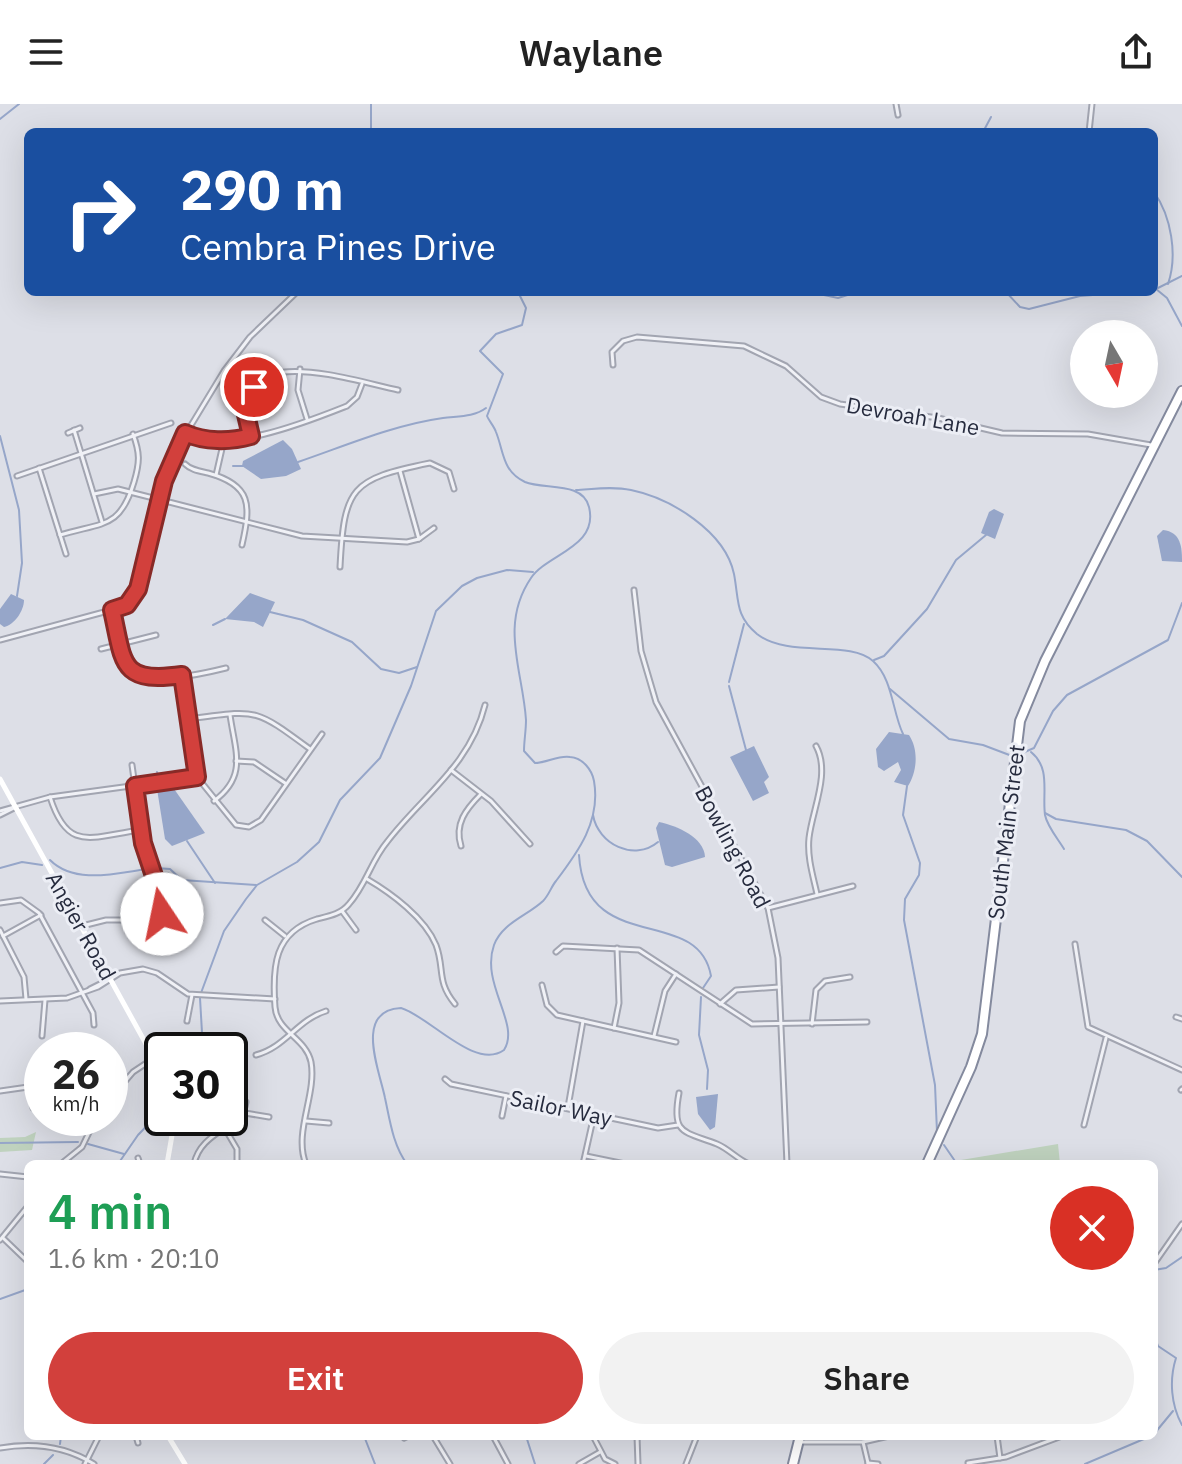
<!DOCTYPE html>
<html lang="en">
<head>
<meta charset="utf-8">
<style>
	body { margin:0; font-family:"IBM Plex Sans",sans-serif; background:#f2f2f2; color:#222; height:100vh; display:flex; flex-direction:column; font-size:30px; white-space:nowrap }
	* { box-sizing:border-box; margin:0 }
	p { font-size:26px; color:#767676 }
	.icon { flex:none; width:44px; height:44px; fill:none; stroke:currentColor; stroke-width:2; stroke-linecap:round; stroke-linejoin:round }
	.map { position:relative; flex:1; overflow:hidden }
	.drawer { position:absolute; left:24px; top:1056px; width:1134px; height:280px; display:flex; flex-direction:column; background:#fff; border-radius:12px; box-shadow:0 8px 32px #0002 }
	.drawer>* { flex:none }
	.banner { position:absolute; left:24px; top:24px; width:1134px; height:168px; border-radius:12px; box-shadow:0 8px 32px #0002; background:#1a4fa0; color:#fff; overflow:hidden }
	.needle { width:52px; rotate:171deg }
	.tools { position:absolute; left:1070px; top:216px; display:grid; gap:16px }
	.tools a { display:grid; place-items:center; width:88px; height:88px; border-radius:50%; background:#fff; box-shadow:0 8px 32px #0002; font-size:40px }
	.speed { position:absolute; left:24px; top:928px; display:flex; gap:16px; font-size:40px; font-weight:700; text-align:center }
	.speed>* { display:grid; place-content:center; width:104px; height:104px; border-radius:50%; background:#fff; box-shadow:0 8px 32px #0002; line-height:1 }
	.speed small { font-size:20px; font-weight:400 }
	.speed .limit { border:4px solid #111; border-radius:12px; background:#fff; color:#111 }
	.pin { position:absolute; display:grid; place-items:center; width:68px; height:68px; color:#fff; margin:-34px; border:4px solid #fff; border-radius:50%; box-shadow:0 2px 8px #0007 }
	.me { position:absolute; width:88px; margin:-44px; rotate:349deg; stroke-linejoin:round; filter:drop-shadow(0 0 6px #0008) }
	.turn { display:flex; align-items:center; gap:28px; height:168px; padding:0 24px; font-size:36px }
	.turn .icon { width:104px; height:104px; stroke-width:2.5 }
	.turn b { display:block; font-size:56px; line-height:68px }
	.round { display:grid; place-items:center; flex:none; width:84px; height:84px; border-radius:42px; background:#f2f2f2 }
	.overview { display:flex; align-items:center; justify-content:space-between; height:136px; padding:0 24px }
	h1 { font-size:48px; font-weight:600; line-height:60px; color:#1e9e55 }
	.primary-button { display:flex; gap:16px; margin-top:auto; padding:16px 24px }
	.primary-button a { flex:1; height:92px; border-radius:48px; background:#d2403c; color:#fff; font-size:32px; font-weight:600; line-height:92px; text-align:center }
	.primary-button a+a { background:#f2f2f2; color:#222 }
	header { display:flex; justify-content:space-between; align-items:center; height:104px; padding:0 24px; background:#fff; font-size:36px; font-weight:600 }
	.map>svg:first-child { display:block }
	.green { fill:#bfd2be }
	.water { fill:#96a6c9 }
	.lines { fill:none; stroke-linecap:round; stroke-linejoin:round }
	.stream { stroke:#96a6c9; stroke-width:2 }
	.street-casing { stroke:#a2a5b1; stroke-width:7 }
	.highway-casing { stroke:#848a9e; stroke-width:12 }
	.street { stroke:#f0f1f6; stroke-width:3 }
	.secondary { stroke:#fff; stroke-width:5 }
	.highway { stroke:#fff; stroke-width:8 }
	.route-casing { stroke:#882a27; stroke-width:20 }
	.route { stroke:#d2403c; stroke-width:14 }
	.labels { text-anchor:middle; stroke-width:6; stroke-linejoin:round; paint-order:stroke }
	.street-label { font-size:22px; fill:#262b3e; stroke:#eceef5 }
</style>
</head>
<body>
<header><svg class="icon" aria-label="menu" viewBox="0 0 24 24"><path d="M4 6h16M4 12h16M4 18h16"/></svg>Waylane<svg class="icon" aria-label="share" viewBox="0 0 24 24"><path d="M12 15V3M7 8l5-5 5 5M5 13v7h14v-7"/></svg></header>
<div class="map">
<svg width="1182" height="1360" viewBox="0 0 1182 1360">
	<rect width="100%" height="100%" fill="#dddfe7"/>
	<g class="green">
		<polygon points="36,1028 32,1046 0,1048 0,1034 25,1033"/>
		<polygon points="1058,1040 1060,1060 955,1060 955,1057"/>
	</g>
	<g class="water">
		<polygon points="283,336 292,345 301,365 286,372 261,375 242,362 243,357"/>
		<polygon points="994,405 1004,410 995,435 981,429 989,408"/>
		<path d="M1163,426c18,2 19,17 19,32l-20,-1 -5,-25z"/>
		<polygon points="250,489 275,498 263,523 254,518 225,515"/>
		<path d="M11,490l13,6c0,11 -10,25 -20,27l-4,-3v-15z"/>
		<path d="M889,628l20,3c10,15 8,37 -1,51l-14,-4 7,-12 -3,-8 -14,9 -6,-4 -2,-18z"/>
		<polygon points="754,642 769,673 764,678 769,689 753,697 730,653"/>
		<polygon points="172,682 205,729 172,742 165,735 157,685"/>
		<path d="M659,718c18,4 45,15 46,35l-33,10 -7,-2 -9,-37z"/>
		<polygon points="718,990 715,1023 710,1026 698,1010 696,993"/>
	</g>
	<g class="lines">
		<g class="stream">
			<polyline points="0,15 19,0"/>
			<polyline points="371,28 371,0"/>
			<polyline points="983,28 991,13"/>
			<path d="M1154,88c17,24 24,63 14,92"/>
			<polyline points="1156,185 1167,194 1182,222"/>
			<polyline points="1154,186 1182,172"/>
			<polyline points="810,188 838,194 857,188"/>
			<polyline points="1006,188 1020,203 1029,205 1080,192 1131,188"/>
			<polyline points="0,332 19,406 22,459 17,492"/>
			<path d="M298,358c47,-16 95,-37 145,-44 15,-2 31,-1 43,-10"/>
			<polyline points="233,362 243,362"/>
			<path d="M576,386c18,-1 37,-4 55,0 39,8 94,41 103,84 5,26 1,42 23,60 32,25 92,5 116,27 20,18 19,50 30,73"/>
			<polyline points="270,508 303,516 352,538 381,565 399,569 417,563"/>
			<polyline points="213,521 225,515"/>
			<polyline points="874,556 884,552 927,505 956,456 986,431"/>
			<polyline points="729,578 744,520"/>
			<polyline points="729,582 746,646"/>
			<polyline points="890,585 949,635 983,641 1012,652"/>
			<path d="M1031,648c20,16 11,41 14,63 2,11 13,24 19,34"/>
			<polyline points="1020,650 1034,644 1053,607 1067,591 1168,536 1182,499"/>
			<polyline points="157,668 159,673"/>
			<polyline points="907,682 903,711 920,759 919,771 905,795 904,816 935,981 937,1028"/>
			<polyline points="1045,709 1056,715 1126,726 1147,737 1182,773"/>
			<path d="M593,711c5,29 41,47 65,27"/>
			<polyline points="187,737 215,779"/>
			<path d="M579,751c6,103 119,48 132,121l-8,12"/>
			<path d="M50,756c25,25 67,13 97,9"/>
			<polyline points="0,764 22,758 42,761"/>
			<polyline points="156,764 170,765 182,776 256,781"/>
			<polyline points="201,889 224,827 246,795 257,781 297,758 319,738 340,696 380,654 411,582 436,507 462,482 477,474 507,466 533,468"/>
			<polyline points="701,893 699,931 708,966 707,985"/>
			<polyline points="200,894 203,946"/>
			<polyline points="0,1039 78,1038"/>
			<polyline points="88,1040 124,1050"/>
			<polyline points="944,1041 957,1060"/>
			<polyline points="118,1060 138,1031 162,1006"/>
			<path d="M407,1060c-14,-19 -17,-43 -22,-66 -5,-26 -32,-88 16,-90 28,8 74,63 103,42 17,-26 -24,-66 -10,-105 8,-22 33,-29 49,-44 6,-6 8,-14 13,-20 22,-29 45,-60 38,-100 -2,-11 -11,-23 -24,-24 -12,-2 -23,6 -35,6l-11,-12c0,-10 2,-20 2,-31 -3,-49 -27,-95 5,-142 16,-24 68,-31 58,-71 -6,-26 -45,-17 -64,-25 -23,-11 -21,-30 -29,-50 -2,-6 -7,-11 -9,-16l16,-42 -23,-23 16,-17 26,-9 4,-17 -8,-16"/>
			<polyline points="1154,1166 1166,1164 1182,1153"/>
			<polyline points="0,1195 28,1185"/>
			<path d="M1154,1231l4,11 18,12c-7,22 -5,47 6,67"/>
			<polyline points="1154,1330 1173,1307"/>
			<polyline points="364,1332 375,1360"/>
			<polyline points="526,1332 535,1360"/>
			<polyline points="60,1340 61,1332"/>
			<polyline points="44,1360 53,1351"/>
			<polyline points="1085,1360 1151,1332"/>
		</g>
		<defs>
			<g id="street">
				<polyline points="896,0 898,11"/>
				<polyline points="1089,28 1092,0"/>
				<polyline points="613,261 612,248 623,237 637,233 744,242 786,262 821,293 840,300 938,314 1002,329 1088,330 1151,341"/>
				<polyline points="300,265 298,286 307,315"/>
				<polyline points="74,326 102,418"/>
				<polyline points="68,329 80,324"/>
				<path d="M185,329c43,21 119,-10 162,-27l10,-9 5,-13"/>
				<path d="M251,332c-31,-101 98,-56 147,-46"/>
				<path d="M185,360c6,6 14,7 23,9 44,12 43,32 34,72"/>
				<polyline points="39,364 66,450"/>
				<polyline points="400,367 419,435"/>
				<polyline points="216,371 224,336"/>
				<polyline points="17,372 171,319"/>
				<polyline points="94,390 118,385 302,432 407,438 419,435 434,424"/>
				<path d="M60,431c43,-13 60,-6 74,-53 6,-20 6,-29 -1,-48"/>
				<path d="M340,463c4,-80 11,-88 90,-104l19,9 5,17"/>
				<polyline points="634,486 641,547 656,598 768,804 778,854 787,1060"/>
				<path d="M112,506c4,17 6,39 14,54 14,25 76,10 100,4"/>
				<polyline points="0,536 119,504 134,494 173,351 224,267 250,233 297,188"/>
				<polyline points="101,545 156,531"/>
				<polyline points="182,571 197,673 236,721 249,723 261,716 322,630"/>
				<path d="M188,615c70,-9 65,-12 122,30"/>
				<path d="M816,642c15,27 -4,64 -7,92 -2,19 4,38 8,56"/>
				<polyline points="236,657 254,658 285,679"/>
				<polyline points="132,661 143,739 159,787 162,816"/>
				<polyline points="451,666 491,697 530,740"/>
				<path d="M50,693c18,57 42,39 91,33"/>
				<path d="M214,697c34,-25 21,-50 16,-86"/>
				<polyline points="0,707 50,693 197,673"/>
				<polyline points="0,711 16,703"/>
				<path d="M461,742c-7,-22 5,-37 20,-52"/>
				<path d="M367,775c24,14 58,39 69,66 9,24 0,36 19,59"/>
				<polyline points="0,799 21,796 39,809 93,909 94,921"/>
				<polyline points="768,804 853,782"/>
				<polyline points="342,807 356,826"/>
				<polyline points="265,816 285,832"/>
				<polyline points="82,822 106,816 172,816 181,812"/>
				<polyline points="0,826 24,873 26,895"/>
				<polyline points="3,832 41,811"/>
				<polyline points="1075,840 1088,923 1182,966"/>
				<polyline points="556,848 563,842 639,846 752,920 867,918"/>
				<polyline points="542,881 547,901 557,911 676,938"/>
				<polyline points="90,885 110,875"/>
				<polyline points="0,897 67,894 98,883 120,869 143,865 157,869 188,890 275,895"/>
				<polyline points="720,900 736,886 779,883"/>
				<polyline points="1176,913 1182,915"/>
				<polyline points="187,917 192,891"/>
				<polyline points="812,920 816,886 825,877 850,873"/>
				<polyline points="614,924 619,899 617,844"/>
				<polyline points="42,932 45,896"/>
				<polyline points="654,932 665,887 676,870"/>
				<path d="M256,951c30,-8 41,-35 70,-44"/>
				<polyline points="445,975 451,980 658,1024 678,1021"/>
				<polyline points="30,984 33,1004"/>
				<polyline points="1181,986 1182,985"/>
				<polyline points="0,987 42,981"/>
				<path d="M679,989c-8,42 5,38 38,51 12,5 20,15 32,20"/>
				<polyline points="110,995 133,968 154,954"/>
				<polyline points="568,1003 583,917"/>
				<polyline points="245,1009 269,1013"/>
				<polyline points="502,1012 506,992"/>
				<polyline points="306,1017 329,1019"/>
				<polyline points="1084,1021 1106,934"/>
				<polyline points="224,1023 237,1045 237,1060"/>
				<polyline points="586,1052 625,1060"/>
				<polyline points="138,1054 140,1060"/>
				<polyline points="61,1060 82,1043 96,1014"/>
				<path d="M194,1060c7,-34 49,-36 52,-62"/>
				<path d="M306,1060c-13,-31 11,-70 5,-102 -5,-24 -34,-30 -36,-55 -3,-40 -1,-75 42,-88 12,-3 24,-5 32,-15 17,-19 22,-43 38,-62 35,-46 83,-76 98,-137"/>
				<polyline points="583,1060 594,1011"/>
				<polyline points="0,1070 28,1073"/>
				<polyline points="3,1134 28,1158"/>
				<polyline points="0,1136 28,1102"/>
				<polyline points="1154,1160 1182,1120"/>
				<polyline points="136,1332 138,1339"/>
				<polyline points="433,1332 450,1360"/>
				<polyline points="493,1332 508,1360"/>
				<polyline points="593,1332 605,1355 615,1360"/>
				<polyline points="637,1332 638,1360"/>
				<polyline points="997,1332 1000,1354"/>
				<polyline points="404,1334 408,1332"/>
				<polyline points="801,1338 863,1338 889,1332"/>
				<polyline points="863,1338 868,1359"/>
				<path d="M0,1344c34,-6 65,-2 94,16"/>
				<polyline points="868,1359 878,1360"/>
				<polyline points="968,1359 1006,1353 1062,1332"/>
				<polyline points="85,1360 99,1332"/>
				<polyline points="579,1360 600,1348"/>
				<polyline points="686,1360 697,1332"/>
			</g>
			<g id="highway">
				<polyline points="927,1060 971,963 982,930 1020,617 1045,557 1182,287"/>
				<polyline points="793,1360 800,1332"/>
			</g>
		</defs>
		<use href="#street" class="street-casing"/>
		<use href="#highway" class="highway-casing"/>
		<use href="#street" class="street"/>
		<g class="secondary">
			<polyline points="0,675 162,969"/>
			<polyline points="167,1060 175,1014"/>
			<polyline points="168,1332 185,1360"/>
		</g>
		<use href="#highway" class="highway"/>
	</g>
	<g class="lines">
		<defs>
			<path id="route" d="M162,810l-3,-23 -16,-48 -8,-57 62,-9 -15,-102c-63,9 -58,-12 -70,-65l15,-5 11,-16 26,-108 21,-48c20,9 45,9 66,3l-7,-30 10,-19"/>
		</defs>
		<use href="#route" class="route-casing"/>
		<use href="#route" class="route"/>
	</g>
	<g class="labels">
		<g class="street-label">
			<text transform="translate(913 312) rotate(10)" y="8">Devroah Lane</text>
			<text transform="translate(1006 728) rotate(-83)" y="8">South Main Street</text>
			<text transform="translate(733 743) rotate(62)" y="8">Bowling Road</text>
			<text transform="translate(81 822) rotate(61)" y="8">Angier Road</text>
			<text transform="translate(561 1004) rotate(12)" y="8">Sailor Way</text>
		</g>
	</g>
</svg>
<div class="tools">
<a><svg class="needle" viewBox="-14 -14 28 28"><path d="M0-13l5 13h-10z" fill="#e53935"/><path d="M0 13l5-13h-10z" fill="#767676"/></svg></a>
</div>
<div class="speed"><div>26<small>km/h</small></div><div class="limit">30</div></div>
<div class="pin" style="left:254px;top:283px;background:#d93025"><svg class="icon" aria-label="arrive" viewBox="0 0 24 24"><path d="M6 21V4h12l-3 4 3 4H6"/></svg></div>
<svg class="me" style="left:162px;top:810px" viewBox="-20 -20 40 40"><circle r="19" fill="#fff"/><path d="M0-13L10 11 0 6-10 11z" fill="#d2403c"/></svg>
<div class="banner">
<div class="turn"><svg class="icon" aria-label="right" viewBox="0 0 24 24"><path d="M7 20v-9h11M14 6l5 5-5 5"/></svg><div><b>290 m</b>Cembra Pines Drive</div></div>
</div>
<section class="drawer">
<div class="overview"><div><h1>4 min</h1><p>1.6 km · 20:10</p></div><a class="round" style="background:#d93025;color:#fff"><svg class="icon" aria-label="close" viewBox="0 0 24 24"><path d="M6 6l12 12M18 6L6 18"/></svg></a></div>
<div class="primary-button"><a>Exit</a><a>Share</a></div>
</section>
</div>
</body>
</html>
